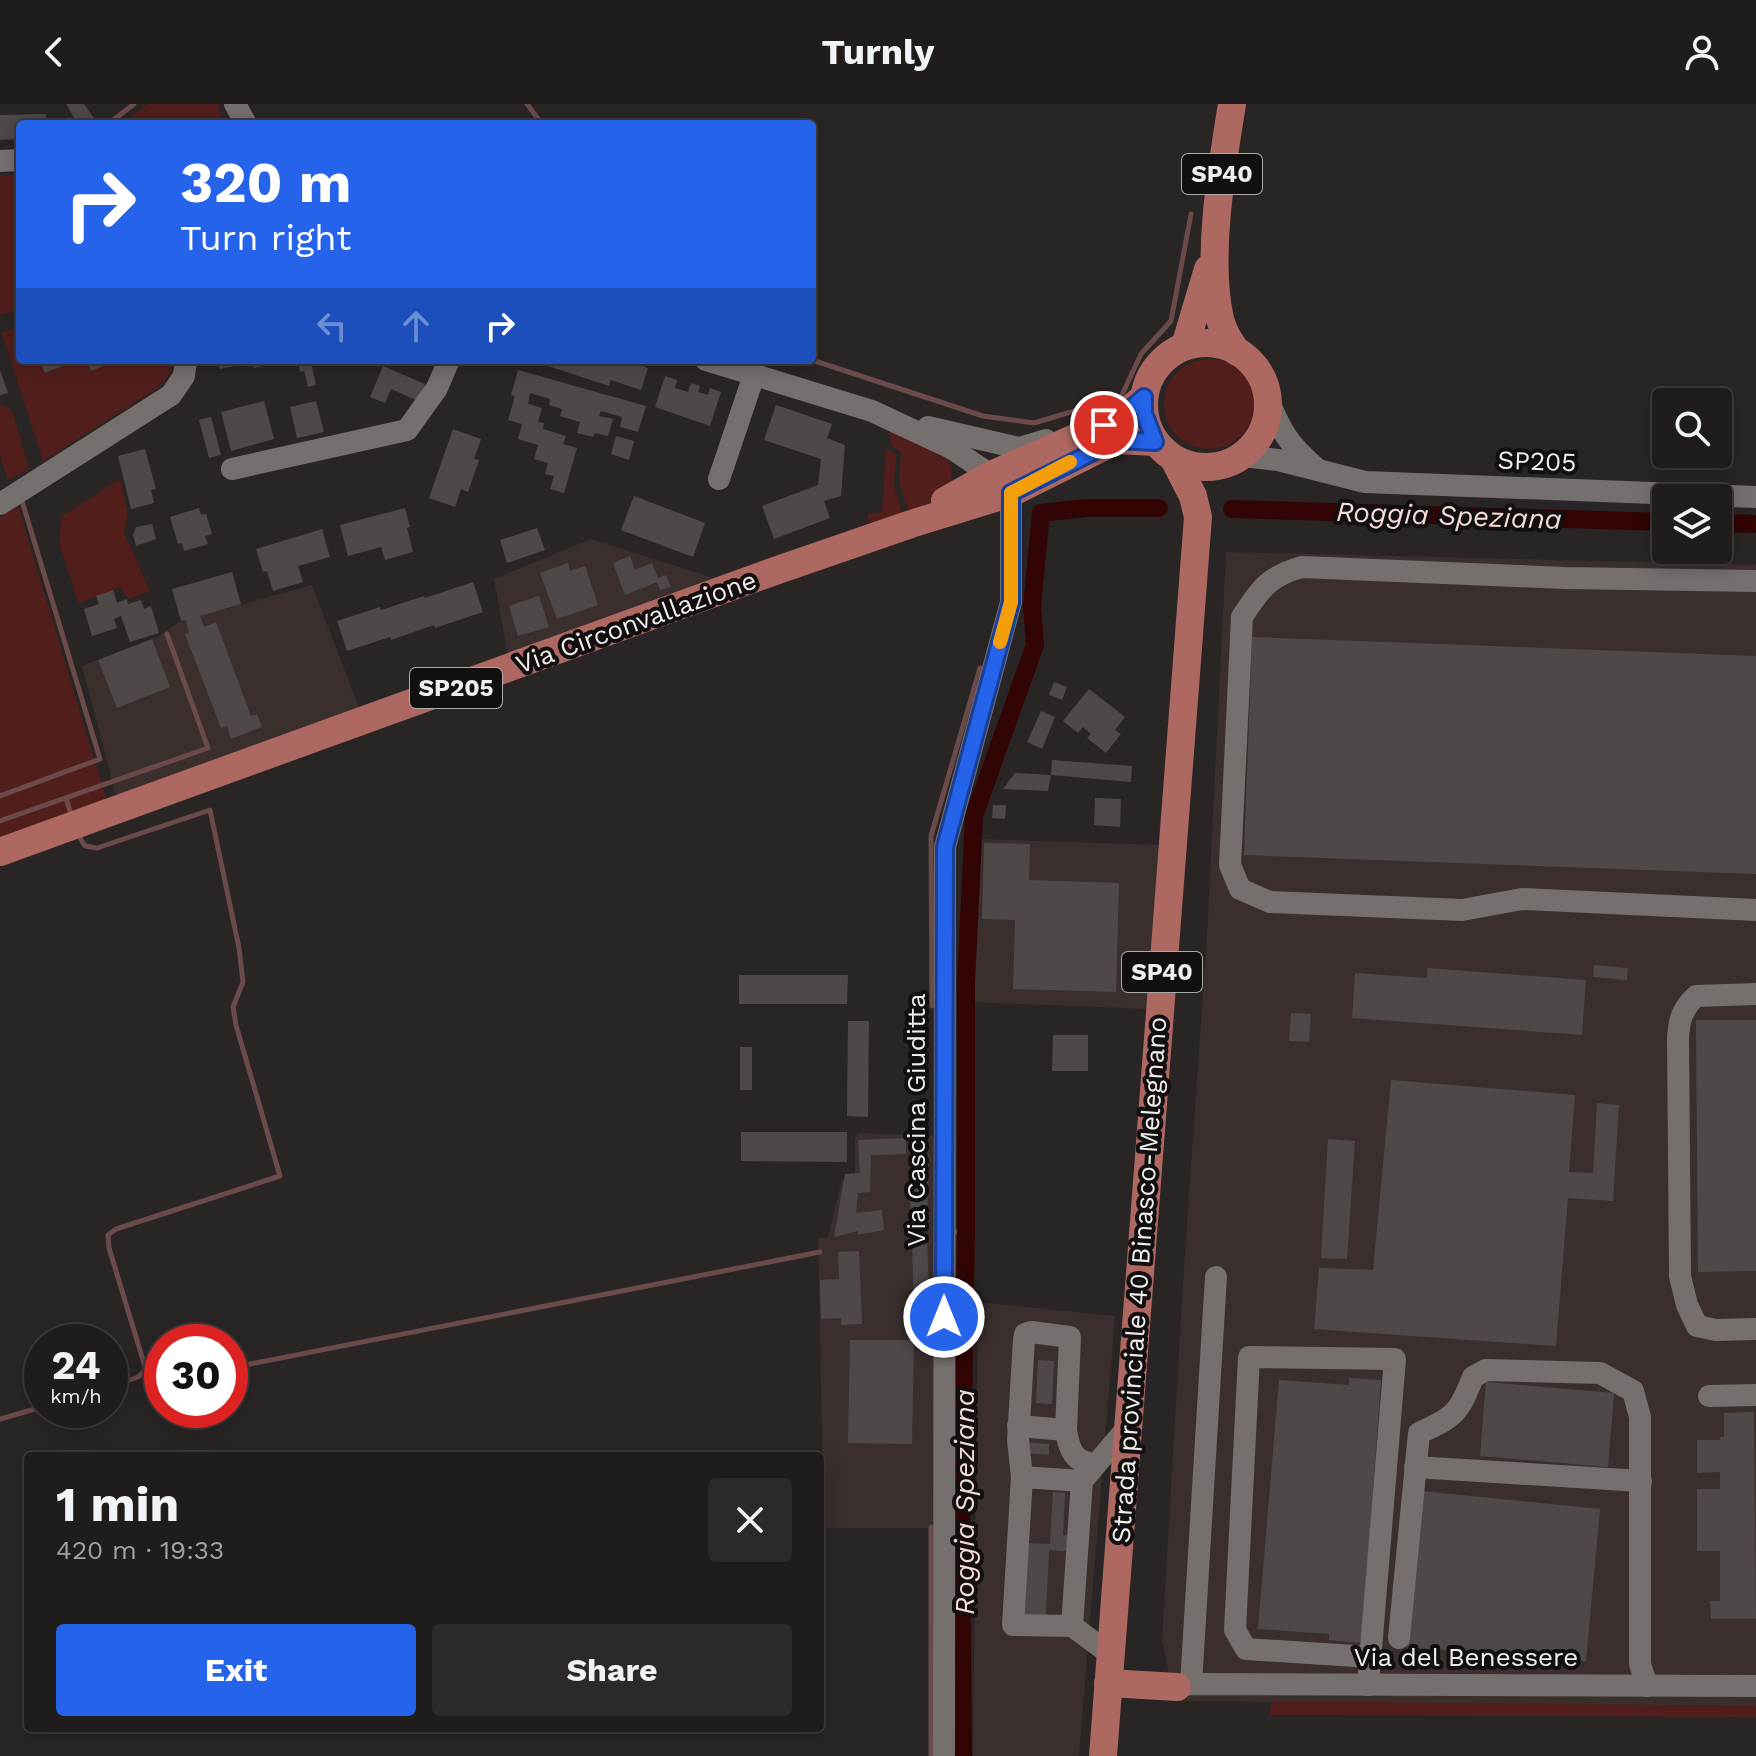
<!DOCTYPE html>
<html lang="en">
<head>
<meta charset="utf-8">
<style>
	body { margin:0; font-family:"Work Sans",sans-serif; background:#2d2929; color:#f1f3f6; height:100vh; display:flex; flex-direction:column; font-size:30px; white-space:nowrap }
	* { box-sizing:border-box; margin:0 }
	p { font-size:26px; color:#a2a1a3 }
	.icon { flex:none; width:44px; height:44px; fill:none; stroke:currentColor; stroke-width:2; stroke-linecap:round; stroke-linejoin:round }
	.map { position:relative; flex:1; overflow:hidden }
	.panel { position:absolute; left:24px; top:1348px; width:800px; height:280px; display:flex; flex-direction:column; background:#201c1c; border-radius:8px; box-shadow:0 4px 20px #0003,0 0 0 2px #3d3a3b }
	.panel>* { flex:none }
	.banner { position:absolute; left:16px; top:16px; width:800px; height:244px; border-radius:8px; box-shadow:0 4px 20px #0003,0 0 0 2px #3d3a3b; background:#2563eb; color:#fff; overflow:hidden }
	.controls { position:absolute; left:1652px; top:284px; display:grid; gap:16px }
	.controls a { display:grid; place-items:center; width:80px; height:80px; border-radius:8px; background:#201c1c; box-shadow:0 4px 20px #0003,0 0 0 2px #3d3a3b; font-size:40px }
	.speed { position:absolute; left:24px; top:1220px; display:flex; gap:16px; font-size:40px; font-weight:700; text-align:center }
	.speed>* { display:grid; place-content:center; width:104px; height:104px; border-radius:50%; background:#201c1c; box-shadow:0 4px 20px #0003,0 0 0 2px #3d3a3b; line-height:1 }
	.speed small { font-size:20px; font-weight:400 }
	.speed .limit { border:12px solid #d22; background:#fff; color:#111 }
	.pin { position:absolute; display:grid; place-items:center; width:68px; height:68px; color:#fff; margin:-34px; border:4px solid #fff; border-radius:50%; box-shadow:0 2px 8px #0007 }
	.me { position:absolute; width:88px; margin:-44px; rotate:0deg; stroke-linejoin:round; filter:drop-shadow(0 0 6px #0008) }
	.turn { display:flex; align-items:center; gap:28px; height:168px; padding:0 32px; font-size:36px }
	.turn .icon { width:104px; height:104px; stroke-width:2.5 }
	.turn b { display:block; font-size:56px; line-height:68px }
	.lanes { display:flex; align-items:center; height:76px; padding:0 32px; background:#0003; justify-content:center; gap:40px; direction:ltr }
	.lanes .off { opacity:.35 }
	.round { display:grid; place-items:center; flex:none; width:84px; height:84px; border-radius:8px; background:#2d2929 }
	.overview { display:flex; align-items:center; justify-content:space-between; height:136px; padding:0 32px }
	h1 { font-size:48px; font-weight:700; line-height:60px }
	.action { display:flex; gap:16px; margin-top:auto; padding:16px 32px }
	.action a { flex:1; height:92px; border-radius:8px; background:#2563eb; color:#fff; font-size:32px; font-weight:700; line-height:92px; text-align:center }
	.action a+a { background:#2d2929; color:#f1f3f6 }
	header { display:flex; justify-content:space-between; align-items:center; height:104px; padding:0 32px; background:#201c1c; font-size:36px; font-weight:700 }
	.map>svg:first-child { display:block }
	.built { fill:#3a2f2d }
	.green { fill:#511e1b }
	.lines { fill:none; stroke-linecap:round; stroke-linejoin:round }
	.stream { stroke:#6b4a4a; stroke-width:5 }
	.canal { stroke:#320404; stroke-width:18 }
	.building { fill:#4e4948 }
	.minor { stroke:#756f6e; stroke-width:22 }
	.major { stroke:#ad6861; stroke-width:28 }
	.route-casing { stroke:#184099; stroke-width:20 }
	.route { stroke:#2563eb; stroke-width:14 }
	.slow { stroke:#f59e0b; stroke-width:14 }
	.labels { text-anchor:middle; stroke-width:8; stroke-linejoin:round; paint-order:stroke }
	.shield { fill:#110f0f; stroke:#adaaaa; stroke-width:2 }
	.shield-label { font-size:24px; font-weight:bold; fill:#f0edec }
	.street-label { font-size:26px; fill:#f0edec; stroke:#110f0f }
	.water-label { font-size:28px; font-style:italic; fill:#f5dad6; stroke:#110f0f }
</style>
</head>
<body>
<header><svg class="icon" aria-label="back" viewBox="0 0 24 24"><path d="M15 5l-7 7 7 7"/></svg>Turnly<svg class="icon" aria-label="person" viewBox="0 0 24 24"><circle cx="12" cy="8" r="4"/><path d="M4 21q1-7 8-7t8 7"/></svg></header>
<div class="map">
<svg width="1756" height="1652" viewBox="0 0 1756 1652">
	<rect width="100%" height="100%" fill="#2a2525"/>
	<g class="built">
		<polygon points="591,435 723,477 508,552 494,475"/>
		<polygon points="1226,448 1756,461 1756,1602 1175,1597 1162,1538 1184,1163 1207,833"/>
		<polygon points="312,481 361,609 117,695 82,562 157,533 181,517"/>
		<polygon points="980,735 1162,741 1149,905 974,898"/>
		<polygon points="858,1029 941,1032 936,1424 824,1424 818,1134 828,1133 842,1076 855,1073 855,1036"/>
		<polygon points="978,1198 1115,1212 1079,1652 973,1652"/>
	</g>
	<g class="green">
		<polygon points="148,0 218,0 223,20 121,20"/>
		<polygon points="0,71 20,71 20,205 0,211"/>
		<path d="M20,222v34h151c2,11 -4,20 -12,27l-116,74 -41,-128z"/>
		<circle cx="1209" cy="300" r="45"/>
		<polygon points="0,300 9,304 13,310 29,365 8,376 0,351"/>
		<polygon points="890,327 948,355 951,362 951,378 933,397 909,407 899,380 901,348 891,342"/>
		<polygon points="886,345 896,349 894,381 902,410 870,422 867,410 882,408"/>
		<polygon points="120,375 128,409 124,429 150,487 128,495 121,483 79,499 60,442 61,413"/>
		<polygon points="18,402 107,698 0,736 0,413"/>
		<polygon points="1272,1597 1756,1602 1756,1613 1269,1611"/>
	</g>
	<g class="lines">
		<g class="stream">
			<polyline points="527,0 542,20"/>
			<polyline points="108,20 134,0"/>
			<polyline points="812,256 983,312 1034,319 1121,293 1141,250 1171,217 1191,110"/>
			<polyline points="0,692 100,655 22,397"/>
			<polyline points="66,694 70,707"/>
			<polyline points="0,717 208,644 167,530"/>
			<polyline points="80,734 85,742 97,744 210,706 239,844 243,878 233,903 236,921 280,1072 116,1125 108,1131 109,1144 146,1266 138,1273 110,1283"/>
			<polyline points="932,902 931,732 980,564"/>
			<polyline points="955,1128 966,1127"/>
			<polyline points="230,1264 820,1148"/>
			<polyline points="158,1278 162,1278"/>
			<polyline points="0,1315 42,1303"/>
			<polyline points="931,1423 931,1652"/>
		</g>
		<g class="canal">
			<polyline points="1232,405 1666,418"/>
			<polyline points="1718,419 1756,420"/>
			<polyline points="963,1652 961,1431 966,1127 966,878 974,712 1035,541 1032,502 1041,409 1086,404 1159,404"/>
		</g>
	</g>
	<g class="building">
		<polygon points="66,0 84,0 98,20 78,20"/>
		<polygon points="46,10 46,20 20,20 20,35 0,36 0,11"/>
		<polygon points="40,256 77,256 45,269"/>
		<polygon points="86,256 118,256 91,267"/>
		<polygon points="217,256 283,256 284,257 254,264 253,258 220,265"/>
		<polygon points="546,256 624,256 648,264 641,286 611,276 609,282 545,261"/>
		<polygon points="311,259 316,281 308,283 304,267 300,268 299,262"/>
		<polygon points="383,262 425,280 418,297 391,285 385,299 370,293"/>
		<polygon points="0,266 8,289 0,291"/>
		<polygon points="518,266 646,302 638,328 620,323 622,313 601,307 599,312 613,315 608,332 595,329 593,333 577,329 580,318 560,312 562,305 549,301 550,295 530,289 528,300 542,304 538,318 544,319 543,325 566,332 563,340 577,344 564,389 550,385 554,372 545,370 548,359 534,355 538,341 518,335 522,320 508,316 515,292 511,291"/>
		<polygon points="665,272 677,276 675,284 688,288 691,279 700,282 698,288 708,291 710,284 721,288 710,322 655,303"/>
		<polygon points="264,297 274,335 231,347 221,308"/>
		<polygon points="316,297 324,328 297,334 290,303"/>
		<polygon points="776,301 832,320 827,334 845,341 841,392 824,397 830,414 774,435 762,402 818,381 821,355 764,336"/>
		<polygon points="211,313 221,351 209,354 199,316"/>
		<polygon points="453,325 481,335 474,355 479,356 468,388 461,385 455,403 429,394"/>
		<polygon points="616,332 634,337 629,356 611,350"/>
		<polygon points="145,345 156,385 151,386 154,399 131,405 118,352"/>
		<polygon points="634,392 705,419 693,453 621,426"/>
		<polygon points="199,404 201,411 206,410 212,430 205,432 208,440 184,447 182,439 178,440 170,413"/>
		<polygon points="405,404 410,423 407,424 413,448 385,456 381,443 348,452 340,421"/>
		<polygon points="152,420 156,435 136,442 133,431 136,423"/>
		<polygon points="537,424 545,446 507,459 500,436"/>
		<polygon points="322,425 330,453 298,462 303,478 273,487 267,467 263,468 256,445"/>
		<polygon points="630,452 635,466 652,459 658,474 666,471 671,483 660,486 657,478 625,491 613,459"/>
		<polygon points="568,459 570,467 585,462 598,501 557,515 540,469"/>
		<polygon points="232,468 241,500 200,512 204,523 216,518 251,612 257,610 262,623 231,635 227,622 221,624 185,530 189,529 186,516 181,517 172,485"/>
		<polygon points="473,478 483,508 435,524 434,521 391,536 390,533 347,547 337,517 380,503 381,506 424,492 425,494"/>
		<polygon points="113,486 117,499 127,495 128,500 141,496 144,505 151,502 159,529 130,538 121,512 114,515 117,524 92,532 84,505 99,500 96,492"/>
		<polygon points="539,492 549,523 518,532 509,502"/>
		<polygon points="1252,533 1756,552 1756,770 1244,751"/>
		<polygon points="152,535 170,583 117,604 98,556"/>
		<polygon points="1054,578 1067,583 1062,596 1049,591"/>
		<polygon points="1089,585 1125,613 1115,626 1121,630 1106,649 1087,634 1091,630 1083,623 1078,629 1063,617"/>
		<polygon points="1041,607 1055,613 1042,645 1027,638"/>
		<polygon points="1052,656 1132,662 1131,678 1051,671"/>
		<polygon points="1015,669 1051,671 1048,687 1003,685"/>
		<polygon points="1095,694 1121,695 1120,723 1094,721"/>
		<polygon points="993,701 1006,701 1005,715 992,714"/>
		<polygon points="984,739 1030,740 1029,776 1119,779 1116,888 1013,885 1015,816 982,815"/>
		<polygon points="1594,861 1628,864 1627,876 1593,873"/>
		<polygon points="1427,864 1586,876 1582,931 1352,914 1355,869 1427,874"/>
		<polygon points="739,871 848,871 847,900 739,900"/>
		<polygon points="1291,909 1311,910 1309,938 1289,937"/>
		<polygon points="1696,916 1756,916 1756,1167 1698,1168"/>
		<polygon points="848,917 869,917 868,1013 847,1012"/>
		<polygon points="1053,931 1088,931 1088,967 1052,967"/>
		<rect x="740" y="943" width="12" height="43"/>
		<polygon points="1391,976 1575,991 1569,1068 1593,1069 1597,999 1619,1001 1613,1097 1568,1094 1556,1242 1314,1225 1319,1164 1373,1166"/>
		<polygon points="741,1028 847,1028 847,1058 741,1057"/>
		<polygon points="906,1034 906,1050 871,1051 870,1088 858,1089 856,1109 882,1106 884,1126 858,1131 858,1127 834,1133 845,1070 860,1069 858,1036"/>
		<polygon points="1328,1035 1355,1037 1347,1155 1321,1154"/>
		<polygon points="911,1051 929,1051 927,1120 910,1120"/>
		<polygon points="912,1134 927,1134 930,1219 914,1220"/>
		<polygon points="859,1147 862,1220 841,1221 841,1214 821,1215 820,1176 839,1175 838,1148"/>
		<polygon points="850,1236 914,1236 912,1340 848,1339"/>
		<polygon points="1038,1256 1054,1257 1052,1300 1036,1299"/>
		<polygon points="1349,1274 1381,1276 1362,1539 1329,1536 1329,1530 1258,1525 1279,1276 1349,1281"/>
		<polygon points="1486,1278 1614,1289 1608,1363 1480,1352"/>
		<polygon points="1754,1308 1756,1515 1711,1515 1710,1497 1720,1497 1720,1447 1697,1447 1697,1385 1720,1385 1720,1368 1697,1369 1697,1336 1720,1336 1720,1333 1724,1333 1724,1309"/>
		<polygon points="1024,1338 1049,1340 1049,1351 1023,1349"/>
		<polygon points="1421,1387 1600,1405 1586,1557 1407,1543"/>
		<polygon points="1053,1388 1065,1389 1063,1431 1076,1432 1075,1448 1049,1446 1046,1511 1023,1510 1027,1439 1050,1440"/>
	</g>
	<g class="lines">
		<g class="minor">
			<polyline points="235,0 246,20"/>
			<polyline points="0,57 20,56"/>
			<polyline points="706,256 872,307 951,344 991,371 1004,373"/>
			<path d="M1267,293c14,34 21,47 49,71"/>
			<polyline points="928,323 1019,344 1046,336"/>
			<polyline points="1243,352 1278,356 1365,378 1756,393"/>
			<polyline points="232,365 407,326 437,284 449,256"/>
			<polyline points="719,375 754,271"/>
			<polyline points="0,400 171,291 184,272 186,256"/>
			<path d="M1756,477l-191,-3 -263,-11c-33,9 -42,22 -60,50l-12,248 10,24 30,13 192,8 60,-11 234,11"/>
			<path d="M1756,890l-60,2c-14,13 -17,24 -18,42l2,238 7,29 10,21 19,4 40,-1"/>
			<polyline points="1709,1292 1756,1291"/>
			<polyline points="1018,1322 1066,1326"/>
			<polyline points="1415,1363 1641,1377"/>
			<path d="M1022,1373l-4,-37 6,-100 1,-6 6,-2 39,5 -4,93c3,20 8,33 30,34"/>
			<polyline points="1072,1522 1013,1521 1022,1373 1082,1377"/>
			<path d="M1399,1534l20,-205c36,-16 40,-20 54,-56l13,-7 114,3 33,18 7,26v247l7,22"/>
			<polyline points="1110,1550 1072,1522 1082,1377 1127,1324"/>
			<polyline points="1191,1580 1216,1173"/>
			<polyline points="1368,1581 1395,1255 1249,1253 1235,1526 1246,1545 1370,1553"/>
			<polyline points="1177,1583 1191,1580 1756,1582"/>
			<polyline points="944,1652 945,743 1011,498 1011,389"/>
		</g>
		<g class="major">
			<path d="M1232,0c-10,62 -26,154 -12,215 3,13 10,23 17,33"/>
			<circle cx="1206" cy="301" r="62"/>
			<polyline points="1185,242 1208,165"/>
			<polyline points="945,397 991,371 1120,314 1144,293"/>
			<polyline points="0,748 772,468 911,420 1011,389 1117,336 1155,338"/>
			<polyline points="1108,1579 1177,1583"/>
			<polyline points="1103,1652 1198,413 1193,392 1174,355"/>
		</g>
	</g>
	<g class="lines">
		<defs>
			<polyline id="route" points="944,1213 945,743 1011,498 1011,389 1117,336 1155,338 1144,309 1144,293 1120,314 1104,321"/>
		</defs>
		<use href="#route" class="route-casing"/>
		<use href="#route" class="route"/>
		<polyline class="slow" points="1000,538 1011,498 1011,389 1070,358"/>
	</g>
	<g class="labels">
		<g class="shield">
			<rect x="1182" y="50" width="80" height="40" rx="6"/>
			<rect x="410" y="564" width="92" height="40" rx="6"/>
			<rect x="1122" y="848" width="80" height="40" rx="6"/>
		</g>
		<g class="shield-label">
			<text x="1222" y="78">SP40</text>
			<text x="456" y="592">SP205</text>
			<text x="1162" y="876">SP40</text>
		</g>
		<g class="street-label">
			<text transform="translate(1537 357) rotate(2)" y="9">SP205</text>
			<text transform="translate(636 518) rotate(-20)" y="9">Via Circonvallazione</text>
			<text transform="translate(916 1016) rotate(-90)" y="9">Via Cascina Giuditta</text>
			<text transform="translate(1139 1176) rotate(-86)" y="9">Strada provinciale 40 Binasco-Melegnano</text>
			<text x="1466" y="1562">Via del Benessere</text>
		</g>
		<g class="water-label">
			<text transform="translate(1449 411) rotate(2)" y="10">Roggia Speziana</text>
			<text transform="translate(964 1398) rotate(-90)" y="10">Roggia Speziana</text>
		</g>
	</g>
</svg>
<div class="controls">
<a><svg class="icon" aria-label="search" viewBox="0 0 24 24"><circle cx="10" cy="10" r="6"/><path d="M15 15l6 6"/></svg></a>
<a><svg class="icon" aria-label="layers" viewBox="0 0 24 24"><path d="M12 4l9 5-9 5-9-5zM3 14l9 5 9-5"/></svg></a>
</div>
<div class="speed"><div>24<small>km/h</small></div><div class="limit">30</div></div>
<div class="pin" style="left:1104px;top:321px;background:#d93025"><svg class="icon" aria-label="arrive" viewBox="0 0 24 24"><path d="M6 21V4h12l-3 4 3 4H6"/></svg></div>
<svg class="me" style="left:944px;top:1213px" viewBox="-20 -20 40 40"><circle r="17" fill="#2563eb" stroke="#fff" stroke-width="3"/><path d="M0-11L8 9 0 5-8 9z" fill="#fff"/></svg>
<div class="banner">
<div class="turn"><svg class="icon" aria-label="right" viewBox="0 0 24 24"><path d="M7 20v-9h11M14 6l5 5-5 5"/></svg><div><b>320 m</b>Turn right</div></div>
<div class="lanes"><svg class="icon off" aria-label="left" viewBox="0 0 24 24"><path d="M17 20v-9H6M10 6l-5 5 5 5"/></svg><svg class="icon off" aria-label="ahead" viewBox="0 0 24 24"><path d="M12 20V5M6 11l6-6 6 6"/></svg><svg class="icon" aria-label="right" viewBox="0 0 24 24"><path d="M7 20v-9h11M14 6l5 5-5 5"/></svg></div>
</div>
<section class="panel">
<div class="overview"><div><h1>1 min</h1><p>420 m · 19:33</p></div><a class="round"><svg class="icon" aria-label="close" viewBox="0 0 24 24"><path d="M6 6l12 12M18 6L6 18"/></svg></a></div>
<div class="action"><a>Exit</a><a>Share</a></div>
</section>
</div>
</body>
</html>
